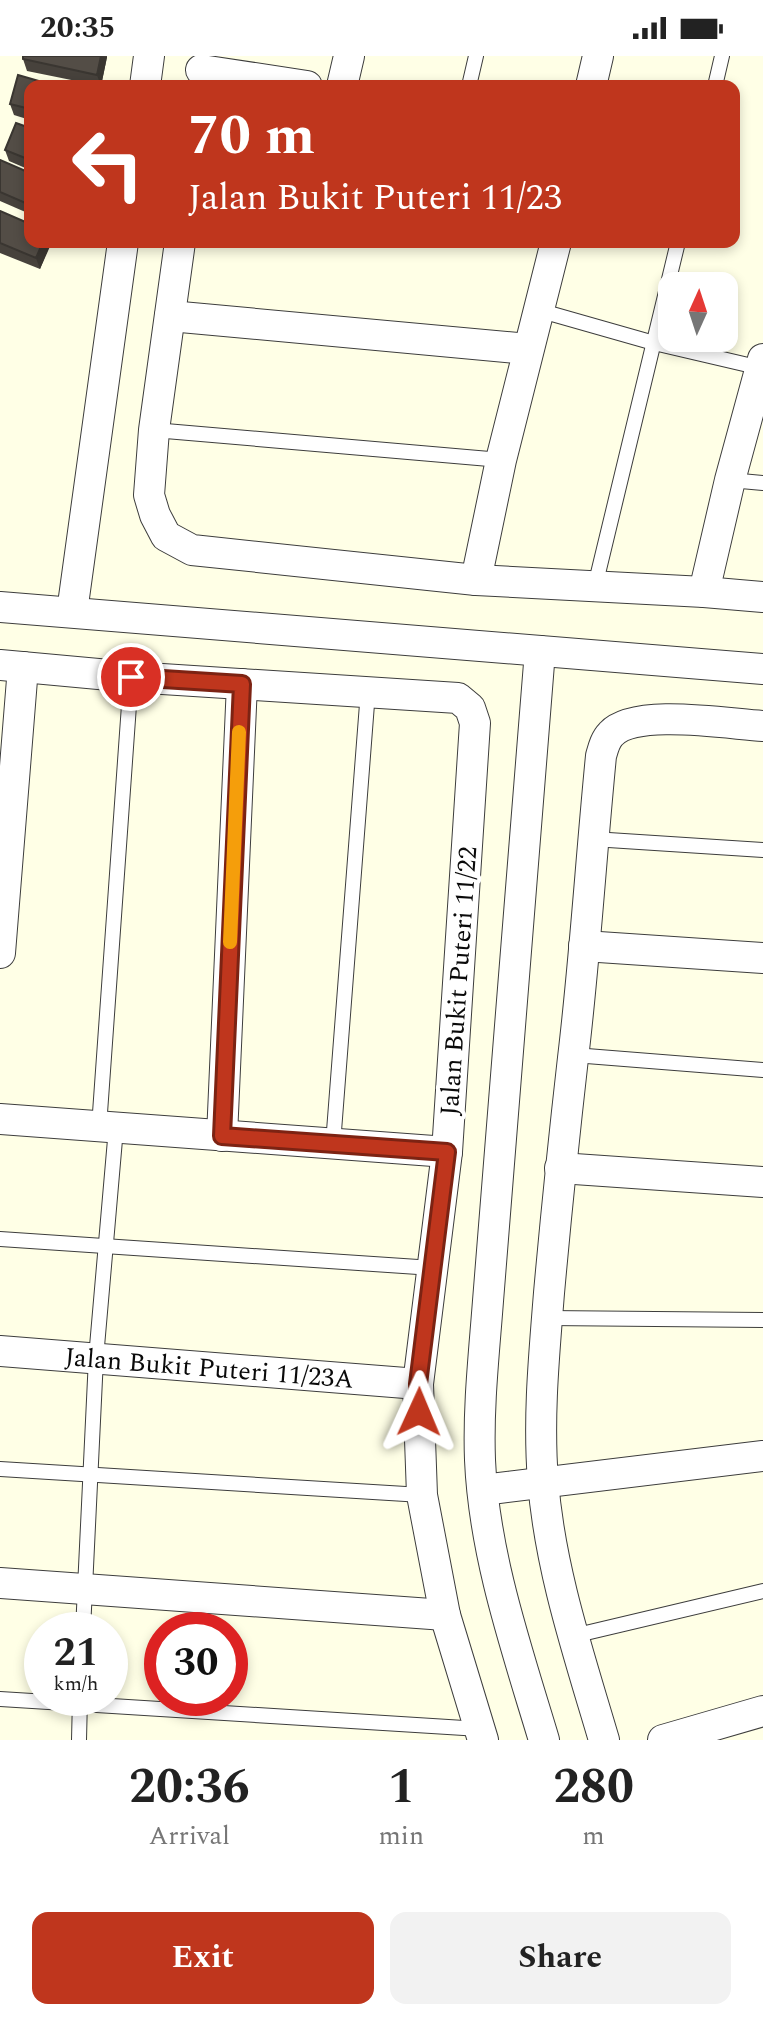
<!DOCTYPE html>
<html lang="en">
<head>
<meta charset="utf-8">
<style>
	body { margin:0; font-family:Spectral,serif; background:#f2f2f2; color:#222; height:100vh; display:flex; flex-direction:column; font-size:30px; white-space:nowrap }
	* { box-sizing:border-box; margin:0 }
	p { font-size:26px; color:#767676 }
	.icon { flex:none; width:44px; height:44px; fill:none; stroke:currentColor; stroke-width:2; stroke-linecap:round; stroke-linejoin:round }
	.map { position:relative; height:1684px; overflow:hidden }
	.panel { display:flex; flex-direction:column; background:#fff; flex:1 }
	.panel>* { flex:none }
	.banner { position:absolute; left:24px; top:24px; width:716px; height:168px; border-radius:16px; box-shadow:0 4px 12px #0003; background:#bf361d; color:#fff; overflow:hidden }
	.needle { width:52px; rotate:3deg }
	.fabs { position:absolute; left:658px; top:216px; display:grid; gap:16px }
	.fabs a { display:grid; place-items:center; width:80px; height:80px; border-radius:16px; background:#fff; box-shadow:0 4px 12px #0003; font-size:40px }
	.speed { position:absolute; left:24px; top:1556px; display:flex; gap:16px; font-size:40px; font-weight:700; text-align:center }
	.speed>* { display:grid; place-content:center; width:104px; height:104px; border-radius:50%; background:#fff; box-shadow:0 4px 12px #0003; line-height:1 }
	.speed small { font-size:20px; font-weight:400 }
	.speed .limit { border:12px solid #d22; background:#fff; color:#111 }
	.pin { position:absolute; display:grid; place-items:center; width:68px; height:68px; color:#fff; margin:-34px; border:4px solid #fff; border-radius:50%; box-shadow:0 2px 8px #0007 }
	.me { position:absolute; width:88px; margin:-44px; rotate:1deg; stroke-linejoin:round; filter:drop-shadow(0 0 6px #0008) }
	.turn { display:flex; align-items:center; gap:28px; height:168px; padding:0 32px; font-size:36px }
	.turn .icon { width:104px; height:104px; stroke-width:2.5 }
	.turn b { display:block; font-size:56px; line-height:68px }
	.eta { display:flex; justify-content:space-evenly; align-items:center; height:136px; text-align:center }
	.eta b { font-size:48px; font-weight:700; line-height:56px }
	.primary-button { display:flex; gap:16px; margin-top:auto; padding:16px 32px }
	.primary-button a { flex:1; height:92px; border-radius:16px; background:#bf361d; color:#fff; font-size:32px; font-weight:700; line-height:92px; text-align:center }
	.primary-button a+a { background:#f2f2f2; color:#222 }
	.status { display:flex; justify-content:space-between; align-items:center; height:56px; padding:0 40px; background:#fff; direction:ltr }
	.status svg { height:22px; fill:currentColor }
	.map>svg:first-child { display:block }
	.lines { fill:none; stroke-linecap:round; stroke-linejoin:round }
	.lane-casing { stroke:#3d3d3d; stroke-width:16 }
	.street-casing { stroke:#3d3d3d; stroke-width:32 }
	.lane { stroke:#fff; stroke-width:14 }
	.street { stroke:#fff; stroke-width:30 }
	.wall { fill:#47423c }
	.shaded-wall { fill:#3a3631 }
	.building { fill:#534d46; stroke:#3a3631; stroke-width:2 }
	.route-casing { stroke:#7c2313; stroke-width:20 }
	.route { stroke:#bf361d; stroke-width:14 }
	.slow { stroke:#f59e0b; stroke-width:14 }
	.labels { text-anchor:middle; stroke-width:8; stroke-linejoin:round; paint-order:stroke }
	.street-label { font-size:26px; fill:#0a0a0a; stroke:#fff }
</style>
</head>
<body>
<div class="status"><b>20:35</b><svg viewBox="0 0 49 12"><path d="M0 12V9h3v3zM5 12V6h3v6zM10 12V3h3v9zM15 12V0h3v12zM26 1h20v11H26zM47 4h2v5h-2z"/></svg></div>
<div class="map">
<svg width="763" height="1684" viewBox="0 0 763 1684">
	<rect width="100%" height="100%" fill="#ffffe6"/>
	<g class="lines">
		<defs>
			<g id="lane">
				<polyline points="469,30 476,0"/>
				<polyline points="715,30 722,0"/>
				<polyline points="538,254 654,287 761,312"/>
				<polyline points="154,374 501,404"/>
				<polyline points="730,424 763,427"/>
				<polyline points="595,530 678,186"/>
				<polyline points="593,783 763,794"/>
				<polyline points="574,999 763,1014"/>
				<polyline points="99,1071 131,621"/>
				<polyline points="333,1088 368,635"/>
				<polyline points="0,1183 433,1212"/>
				<polyline points="547,1262 763,1264"/>
				<polyline points="0,1413 422,1439"/>
				<polyline points="83,1574 96,1302 116,1072"/>
				<polyline points="573,1580 763,1535"/>
				<polyline points="0,1643 480,1673"/>
				<polyline points="79,1684 80,1642"/>
			</g>
			<g id="street">
				<polyline points="201,14 307,30"/>
				<polyline points="145,30 149,0"/>
				<polyline points="342,30 349,0"/>
				<polyline points="591,30 598,0"/>
				<polyline points="180,186 154,374 149,439 155,459 166,480 192,494 476,524 704,536 763,541"/>
				<polyline points="170,260 528,293"/>
				<polyline points="476,524 501,404 556,186"/>
				<polyline points="704,536 730,424 763,303"/>
				<polyline points="0,551 763,613"/>
				<polyline points="72,556 123,186"/>
				<path d="M540,595l-52,650c-4,53 -10,106 -8,159 4,95 37,190 64,280"/>
				<polyline points="0,609 131,621 458,642 470,652 475,667 447,1096 418,1328 422,1439 445,1559 483,1684"/>
				<polyline points="584,890 763,902"/>
				<polyline points="0,897 23,611"/>
				<polyline points="0,1063 447,1096"/>
				<polyline points="222,1080 242,628"/>
				<polyline points="560,1112 763,1126"/>
				<path id="s1" d="M0,1295l418,33"/>
				<polyline points="483,1434 763,1400"/>
				<polyline points="0,1527 445,1559"/>
				<path d="M604,1684c-25,-85 -54,-170 -61,-259 -5,-63 1,-125 6,-188 7,-78 15,-156 24,-235 12,-100 18,-201 28,-302 2,-7 4,-16 10,-22 24,-26 117,-10 152,-8"/>
				<polyline points="663,1684 763,1655"/>
			</g>
		</defs>
		<use href="#lane" class="lane-casing"/>
		<use href="#street" class="street-casing"/>
		<use href="#lane" class="lane"/>
		<use href="#street" class="street"/>
	</g>
	<g class="wall">
		<polygon points="23,0 107,0 107,1 101,30 27,15 23,3"/>
		<polygon points="30,30 30,64 14,59 10,48"/>
		<polygon points="30,72 30,114 9,105 5,94"/>
		<polygon points="0,104 30,117 30,158 0,145"/>
		<polygon points="0,155 30,186 51,186 40,213 0,197"/>
	</g>
	<g class="shaded-wall">
		<polygon points="101,0 107,1 101,30 97,19"/>
		<polygon points="43,186 52,186 40,213 36,202"/>
	</g>
	<g class="building">
		<polygon points="23,0 101,0 97,19 23,3"/>
		<polygon points="18,19 56,30 30,30 30,53 10,48"/>
		<polygon points="16,67 30,72 30,104 5,94"/>
		<polygon points="0,104 30,117 30,149 0,136"/>
		<polygon points="0,155 30,168 30,186 43,186 36,202 0,187"/>
	</g>
	<g class="lines">
		<defs>
			<polyline id="route" points="131,621 242,628 222,1080 447,1096 418,1328 419,1356"/>
		</defs>
		<use href="#route" class="route-casing"/>
		<use href="#route" class="route"/>
		<polyline class="slow" points="230,886 239,676"/>
	</g>
	<g class="labels">
		<g class="street-label">
			<text transform="translate(458 925) rotate(-86)" y="9">Jalan Bukit Puteri 11/22</text>
			<text dy="9" stroke="none"><textPath href="#s1" startOffset="210">Jalan Bukit Puteri 11/23A</textPath></text>
		</g>
	</g>
</svg>
<div class="fabs">
<a><svg class="needle" viewBox="-14 -14 28 28"><path d="M0-13l5 13h-10z" fill="#e53935"/><path d="M0 13l5-13h-10z" fill="#767676"/></svg></a>
</div>
<div class="speed"><div>21<small>km/h</small></div><div class="limit">30</div></div>
<div class="pin" style="left:131px;top:621px;background:#d93025"><svg class="icon" aria-label="arrive" viewBox="0 0 24 24"><path d="M6 21V4h12l-3 4 3 4H6"/></svg></div>
<svg class="me" style="left:419px;top:1356px" viewBox="-20 -20 40 40"><path d="M0-17L14 15 0 8-14 15z" fill="#bf361d" stroke="#fff" stroke-width="4"/></svg>
<div class="banner">
<div class="turn"><svg class="icon" aria-label="left" viewBox="0 0 24 24"><path d="M17 20v-9H6M10 6l-5 5 5 5"/></svg><div><b>70 m</b>Jalan Bukit Puteri 11/23</div></div>
</div>
</div>
<section class="panel">
<div class="eta">
<div><b>20:36</b><p>Arrival</p></div>
<div><b>1</b><p>min</p></div>
<div><b>280</b><p>m</p></div>
</div>
<div class="primary-button"><a>Exit</a><a>Share</a></div>
</section>
</body>
</html>
